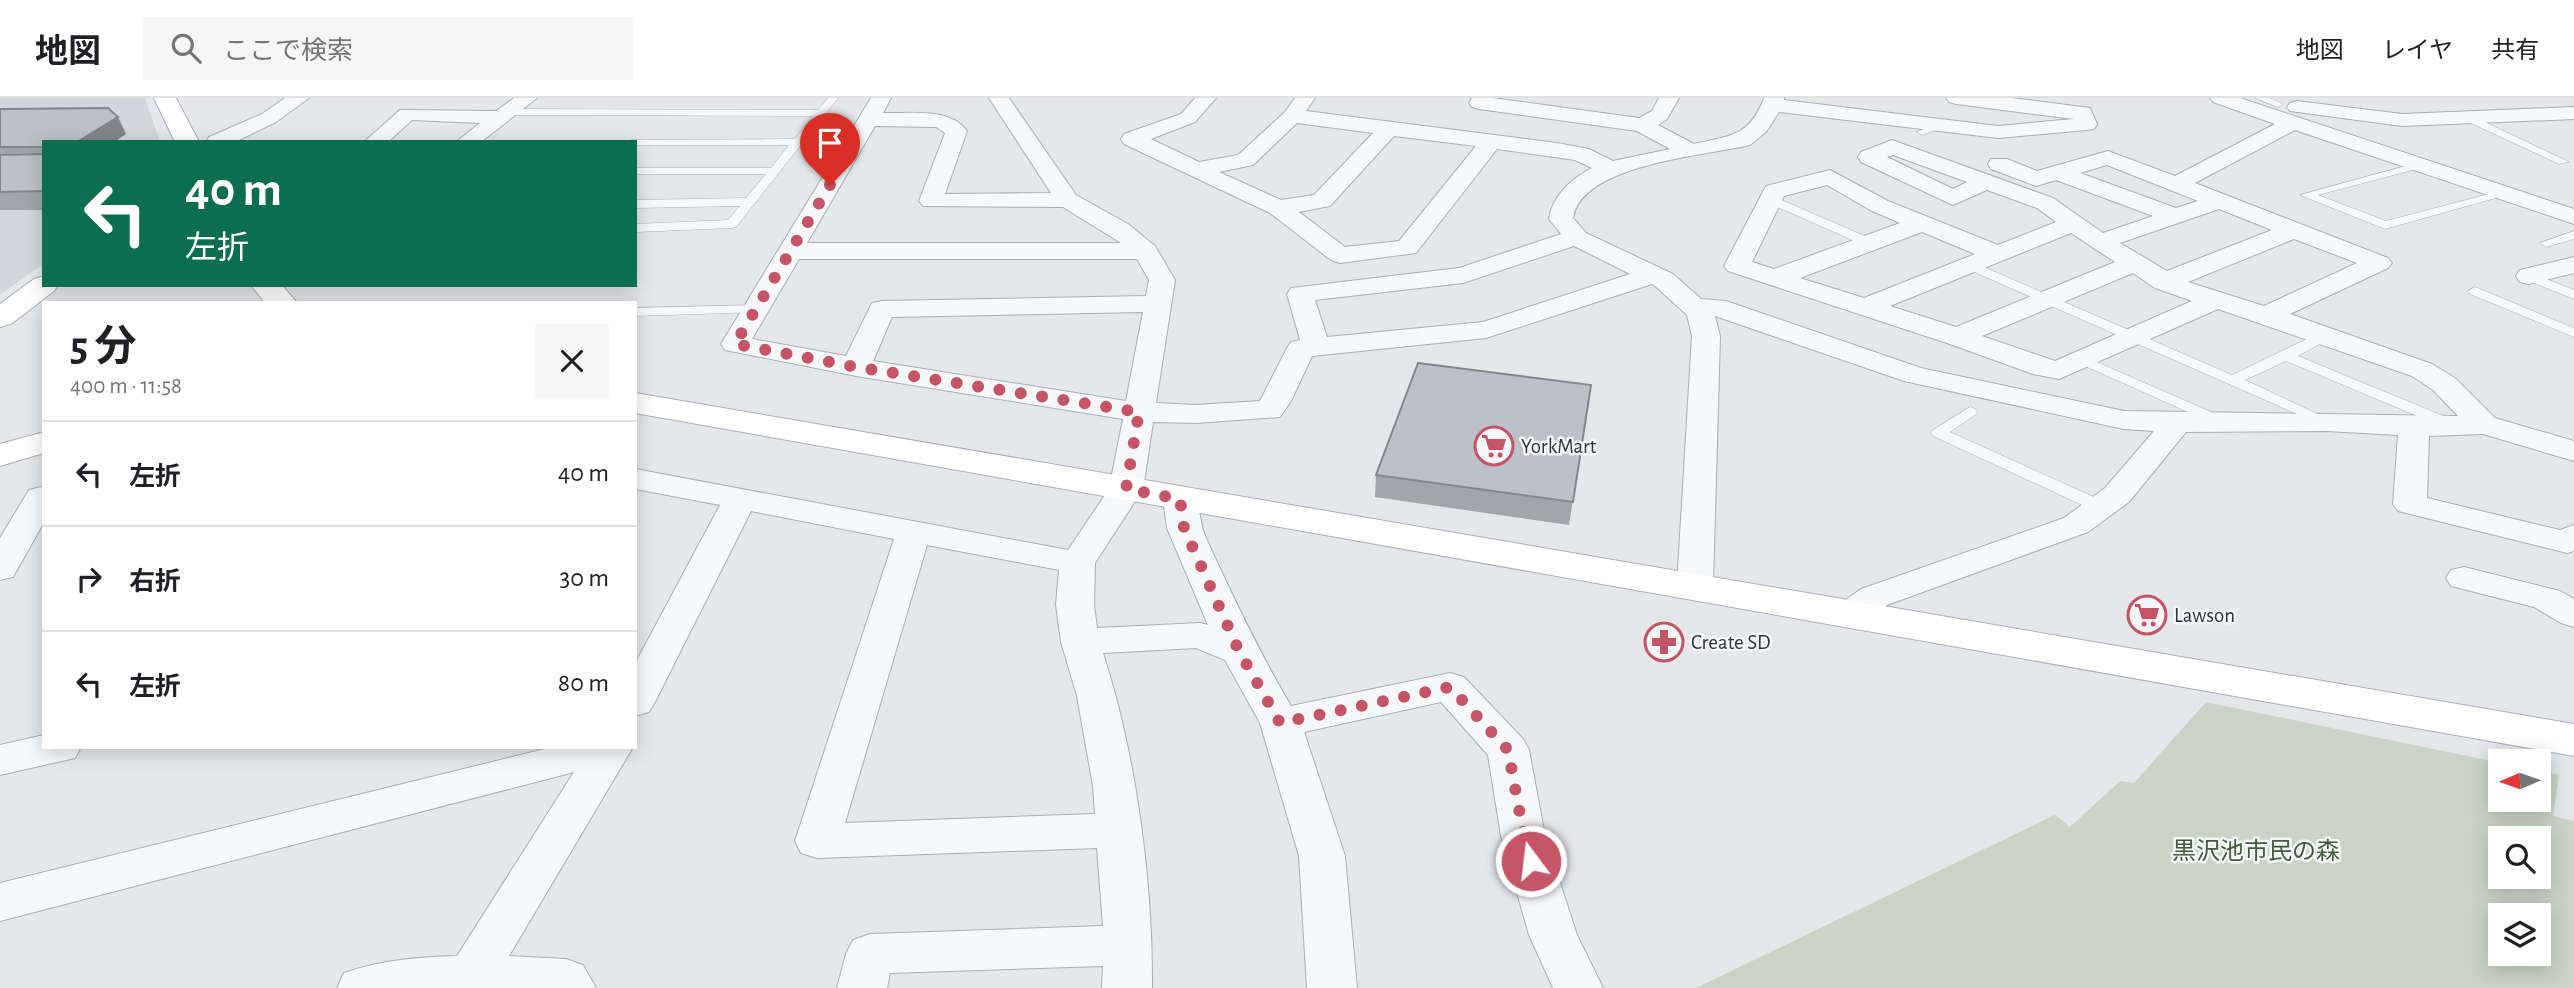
<!DOCTYPE html>
<html lang="ja">
<head>
<meta charset="utf-8">
<style>
	body { margin:0; font-family:"Alegreya Sans","Noto Sans JP",sans-serif; background:#f6f6f6; color:#202124; height:100vh; display:flex; flex-direction:column; font-size:26px; white-space:nowrap }
	* { box-sizing:border-box; margin:0 }
	p { font-size:23px; color:#757577 }
	.icon { flex:none; width:38px; height:38px; fill:none; stroke:currentColor; stroke-width:2; stroke-linecap:round; stroke-linejoin:round }
	.map { position:relative; flex:1; overflow:hidden }
	.panel { position:absolute; left:42px; top:203px; width:595px; height:448px; display:flex; flex-direction:column; background:#fff; border-radius:0px; box-shadow:0 4px 18px #0003 }
	.panel>* { flex:none }
	.banner { position:absolute; left:42px; top:42px; width:595px; height:147px; border-radius:0px; box-shadow:0 4px 18px #0003; background:#0b6e4f; color:#fff; overflow:hidden }
	.needle { width:46px; rotate:268deg }
	.fabs { position:absolute; left:2488px; top:651px; display:grid; gap:14px }
	.fabs a { display:grid; place-items:center; width:63px; height:63px; border-radius:0px; background:#fff; box-shadow:0 4px 18px #0003; font-size:35px }
	.pin { position:absolute; display:grid; place-items:center; width:60px; height:60px; color:#fff; margin:-72px -30px; border-radius:50% 50% 50% 0; rotate:-45deg; box-shadow:0 0 7px #0007 }
	.pin .icon { rotate:45deg }
	.me { position:absolute; width:77px; margin:-38px; rotate:345deg; stroke-linejoin:round; filter:drop-shadow(0 0 5px #0008) }
	.turn { display:flex; align-items:center; gap:24px; height:147px; padding:0 28px; font-size:32px }
	.turn .icon { width:91px; height:91px; stroke-width:2.5 }
	.turn b { display:block; font-size:49px; line-height:60px }
	.round { display:grid; place-items:center; flex:none; width:74px; height:74px; border-radius:0px; background:#f6f6f6 }
	.headline { display:flex; align-items:center; justify-content:space-between; height:119px; padding:0 28px }
	h1 { font-size:42px; font-weight:700; line-height:52px }
	ul { padding:0; list-style:none }
	li { display:flex; align-items:center; gap:21px; height:105px; padding:0 28px; border-top:2px solid #e0e0e0 }
	li div { flex:1 }
	li b { display:block; font-size:26px }
	li em { font-style:normal }
	header { display:flex; align-items:center; gap:42px; box-sizing:border-box; height:98px; padding:0 35px; background:#fff; border-bottom:2px solid #e0e0e0 }
	header strong { font-size:33px }
	nav { display:flex; gap:38px; margin-inline-start:auto; font-size:24px }
	.search { width:490px; height:63px; background:#f6f6f6; display:flex; align-items:center; gap:18px; box-sizing:border-box; padding:0 24px; border-radius:0px; color:#757577; font-size:26px }
	.map>svg:first-child { display:block }
	.built { fill:#d3d6dd }
	.green { fill:#cad4c6; fill-rule:evenodd }
	.lines { fill:none; stroke-linecap:round; stroke-linejoin:round }
	.lane-casing { stroke:#aaaeb5; stroke-width:1 }
	.street-casing { stroke:#aaaeb5; stroke-width:2 }
	.secondary-casing { stroke:#aaaeb5; stroke-width:2 }
	.lane { fill:#f7f8fa; fill-rule:evenodd }
	.street { fill:#f7f8fa; fill-rule:evenodd }
	.secondary { fill:#fff; fill-rule:evenodd }
	.wall { fill:#a2a5ac }
	.shaded-wall { fill:#84868c }
	.building { fill:#bcc0c8; stroke:#84868c; stroke-width:2 }
	.route { stroke:#c55565; stroke-width:12; stroke-dasharray:0 21.6 }
	.labels { text-anchor:middle; stroke-width:5; stroke-linejoin:round; paint-order:stroke }
	.poi-label { font-size:21px; fill:#2d3542; stroke:#f4f6f8; text-anchor:start }
	.near-park-label { font-size:24px; fill:#425d3c; stroke:#f4f6f8 }
</style>
</head>
<body>
<header>
<strong>地図</strong>
<div class="search"><svg class="icon" aria-label="search" viewBox="0 0 24 24"><circle cx="10" cy="10" r="6"/><path d="M15 15l6 6"/></svg>ここで検索</div>
<nav><a>地図</a><a>レイヤ</a><a>共有</a></nav>
</header>
<div class="map">
<svg width="2574" height="890" viewBox="0 0 2574 890">
	<rect width="100%" height="100%" fill="#e5e7eb"/>
	<polygon class="built" points="0,0 145,0 160,44 44,44 44,165 0,197"/>
	<path class="green" d="M2206,604l295,61v37h38v-29l20,4 -6,41 21,5v167h-878l359,-173 15,12 50,-46 14,2zM2501,740h38v39h-38zM2501,817h38v39h-38z"/>
	<g class="lines">
		<defs>
			<g id="lane">
				<polygon points="828,0 838,0 736,129 732,130 635,134 635,126 728,122 740,108 635,110 635,102 746,100 766,76 635,76 635,70 771,70 789,47 635,47 635,44 630,44 631,42 795,41 813,18 508,17 503,14 508,11 818,12"/>
				<polygon points="2255,0 2270,0 2283,6 2278,9"/>
				<polygon points="2462,17 2470,17 2569,64 2559,66 2462,21"/>
				<polygon points="1940,24 1944,25 1944,29 1922,37 1917,34"/>
				<polygon points="2420,64 2426,67 2424,69 2318,97 2386,123 2504,92 2510,96 2385,131 2300,97"/>
				<polygon points="1770,97 1874,142 1876,145 1870,149 1866,148 1766,104 1764,101"/>
				<polygon points="2574,133 2574,141 2546,149 2540,145"/>
				<polygon points="1970,163 2232,277 2321,234 2331,234 2331,240 2298,258 2458,324 2460,327 2458,330 2446,330 2286,263 2245,282 2335,324 2327,329 2322,327 1965,170 1965,164"/>
				<polygon points="2529,174 2574,192 2574,201 2524,181 2522,178"/>
				<polygon points="2475,189 2574,230 2574,239 2470,196 2468,193"/>
				<polygon points="756,207 761,208 761,214 635,218 635,210"/>
				<polygon points="2083,258 2225,320 2228,323 2225,326 2215,326 2078,265 2076,262 2078,259"/>
				<polygon points="1970,309 1975,311 1978,314 1975,317 1950,334 2107,405 2109,409 2107,413 2095,413 1933,338 1931,335 1933,332"/>
			</g>
			<g id="street">
				<polygon points="285,0 309,0 276,24 235,44 206,44 209,39 262,16"/>
				<polygon points="514,0 537,0 481,44 456,44 480,25 412,22 388,44 364,44 400,12 496,13"/>
				<path d="M871,0h20l-8,15c25,1 67,-6 84,18l-22,63 106,-1 -62,-95h20l67,97 52,29 27,22 20,34 -19,123 40,2 64,-4 27,-53 4,-6 9,-2 -13,-46 4,-6 168,-20 102,-34 -12,-15c4,-24 22,-40 43,-51l-17,-8 -78,-11 -81,104 -76,10 -9,-3 -61,-47 -146,-69 -3,-5 3,-5 57,-20 14,-16h21l-21,24 -44,17 48,23 39,-7 47,-43 10,-14h20l-9,13 251,32 32,6 24,12 57,-12 -33,-18 -158,-22 -7,-2 -3,-4 3,-5h21l146,20 13,-7 7,-13h20l-12,21 -9,6 36,19c36,-8 56,-8 70,-46h20v2l214,26 76,-7 -118,-15 -7,-2 -3,-4h66l78,10 7,16 -3,5 -8,1 -88,8 -219,-26 -13,20 -16,13c-46,11 -168,19 -177,73l13,15 87,41 28,25 25,2 195,67 203,43 334,5 -25,-26 -21,-14 -194,-67 -159,70 -26,-5 -86,-31 -219,-72 -4,-5 42,-80 64,-16 58,31 110,44 58,-23 -19,-14 -50,-18 -34,15 -92,-43 -3,-5 3,-5 31,-12 161,58 50,35 50,-17 -97,-36 -20,6 -45,-17 -3,-5 3,-5h16l30,12 71,-20 67,25 100,-52 -62,-22 -3,-4h30l334,111v15l-279,-94 -100,53 193,75 4,5 -4,5 -98,46 142,50 23,14 40,40 79,23v20l-91,-27 -54,2 -2,62 133,32 14,-5v26l-7,2 -169,-42 -5,-7 5,-69 -71,-4 -141,1 -57,70 -41,30 -201,73c-17,13 -28,23 -50,17l-6,-8 6,-8 24,-17 203,-71 41,-30 49,-57 -30,-2 -220,-48 -189,-65 5,20 -7,249 -5,8 -13,3 -13,-3 -5,-8 15,-249 -5,-21 -32,-29 -3,-2 -166,54 -174,18 -21,45 -11,16 -84,6 -43,-1 -10,67 -48,74 -1,42 3,23 103,-5 8,2 -41,-97 -4,-29 5,-7 12,-3 12,3c9,13 7,31 14,46 26,57 53,114 85,168l159,-33 14,4 59,62 6,11 16,86 32,99 26,53h-50l-24,-53 -28,-99 -13,-81 -47,-53 -137,30 41,124 12,132h-50l-8,-132 -39,-133 -35,-63 -29,-12 -93,5c33,102 50,228 49,335h-50l1,-22 -213,7 -3,15h-50l9,-34 7,-14 17,-6 233,-8 -6,-78 -280,10 -16,-5 -6,-12 99,-302 -143,-28 -96,191 -6,10 -14,4v-52l85,-159 -85,-16v-20l433,81 41,-61 14,-70 -267,-43 -131,-26 -4,-6zM1297,25l76,10 -59,62 -33,5 -62,-28 34,-7zM875,28l61,1 9,6 -26,68 4,5 140,1 58,36h-314zM1394,38l82,10 -77,95 -54,6 -46,-35 31,-6zM1893,57l74,27 -14,7 -66,-32zM2107,67l91,36 -22,7 -96,-35zM1827,87l45,26 28,12 -126,46 -22,-7 32,-66zM2219,111l53,21 -105,41 -47,-28zM1922,134l53,22 -111,44 -64,-20zM2071,135l44,29 -159,65 -66,-21zM2294,141l63,24 -93,43 -76,-24zM1574,148l56,28 -147,48 -156,15 -12,-37 148,-17zM799,161h338l12,21 -3,16 -264,5 -10,2 -26,53 -94,-17zM2133,175l22,15 37,13 -137,60 -73,-25zM1143,214l-17,89 -253,-40 19,-44zM927,447l132,25 -3,35 5,37 16,54 16,90 2,28 -250,9z"/>
				<polygon points="2297,3 2402,16 2574,9 2574,21 2402,28 2290,13 2287,9 2290,5"/>
				<polygon points="2574,159 2574,175 2529,186 2520,184 2516,178 2520,172"/>
				<polygon points="41,389 44,390 44,424 13,479 0,482 0,440 29,392"/>
				<polygon points="2464,469 2560,493 2574,501 2574,529 2561,525 2534,509 2451,488 2446,480 2451,472"/>
				<polygon points="44,637 44,649 81,649 75,660 0,677 0,647"/>
				<path d="M553,649h80l-124,209 57,3 17,6 13,23h-259l7,-15c37,-13 75,-16 113,-17l117,-184 -574,149v-38z"/>
			</g>
			<g id="secondary">
				<polygon points="154,0 176,0 199,44 175,44"/>
				<polygon points="44,178 44,187 58,187 54,193 11,226 0,229 0,206 34,181"/>
				<polygon points="251,187 282,187 297,205 265,205"/>
				<polygon points="635,295 2574,626 2574,658 635,315"/>
				<polygon points="44,334 44,355 0,368 0,346"/>
			</g>
		</defs>
		<use href="#lane" class="lane-casing"/>
		<use href="#street" class="street-casing"/>
		<use href="#secondary" class="secondary-casing"/>
		<use href="#lane" class="lane"/>
		<use href="#street" class="street"/>
		<use href="#secondary" class="secondary"/>
	</g>
	<g class="wall">
		<polygon points="0,11 126,36 114,44 44,44 44,112 0,112"/>
		<polygon points="1591,287 1569,427 1375,399 1376,377"/>
	</g>
	<polygon class="shaded-wall" points="118,19 126,36 114,44 77,44"/>
	<g class="building">
		<polygon points="108,10 118,19 77,44 44,44 44,49 0,49 0,11"/>
		<polygon points="44,56 44,93 0,94 0,57"/>
		<polygon points="1418,265 1591,287 1573,404 1376,377"/>
	</g>
	<g class="lines">
		<polyline class="route" points="830,87 735,246 856,269 1139,314 1126,391 1180,401 1184,430 1239,553 1280,625 1450,589 1508,652 1524,738 1531,763"/>
	</g>
	<defs>
		<symbol id="supermarket-ring" viewBox="-11 -11 22 22"><circle r="9.5" fill="#f4f6f8" stroke="#c55565" stroke-width="1.5"/><path d="M-6-5.5h2.5l.6 2H6L4.5 2H-2.5L-4.4-4H-6ZM-1.5 3.2a1.3 1.3 0 1 0 .1 0ZM3 3.2a1.3 1.3 0 1 0 .1 0Z" fill="#c55565"/></symbol>
		<symbol id="pharmacy-ring" viewBox="-11 -11 22 22"><circle r="9.5" fill="#f4f6f8" stroke="#c55565" stroke-width="1.5"/><path d="M-2-6h4v4h4v4h-4v4h-4v-4h-4v-4h4Z" fill="#c55565"/></symbol>
	</defs>
	<g fill-rule="evenodd">
		<use href="#supermarket-ring" x="1472" y="326" width="44" height="44"/>
		<use href="#supermarket-ring" x="2125" y="495" width="44" height="44"/>
		<use href="#pharmacy-ring" x="1642" y="522" width="44" height="44"/>
	</g>
	<g class="labels">
		<g class="poi-label">
			<text x="1521" y="355">YorkMart</text>
			<text x="2174" y="524">Lawson</text>
			<text x="1691" y="551">Create SD</text>
		</g>
		<g class="near-park-label">
			<text x="2256" y="761">黒沢池市民の森</text>
		</g>
	</g>
</svg>
<div class="fabs">
<a><svg class="needle" viewBox="-14 -14 28 28"><path d="M0-13l5 13h-10z" fill="#e53935"/><path d="M0 13l5-13h-10z" fill="#757577"/></svg></a>
<a><svg class="icon" aria-label="search" viewBox="0 0 24 24"><circle cx="10" cy="10" r="6"/><path d="M15 15l6 6"/></svg></a>
<a><svg class="icon" aria-label="layers" viewBox="0 0 24 24"><path d="M12 4l9 5-9 5-9-5zM3 14l9 5 9-5"/></svg></a>
</div>
<div class="pin" style="left:830px;top:87px;background:#d93025"><svg class="icon" aria-label="arrive" viewBox="0 0 24 24"><path d="M6 21V4h12l-3 4 3 4H6"/></svg></div>
<svg class="me" style="left:1531px;top:763px" viewBox="-20 -20 40 40"><circle r="17" fill="#c55565" stroke="#fff" stroke-width="3"/><path d="M0-11L8 9 0 5-8 9z" fill="#fff"/></svg>
<div class="banner">
<div class="turn"><svg class="icon" aria-label="left" viewBox="0 0 24 24"><path d="M17 20v-9H6M10 6l-5 5 5 5"/></svg><div><b>40 m</b>左折</div></div>
</div>
<section class="panel">
<div class="headline"><div><h1>5 分</h1><p>400 m · 11:58</p></div><a class="round"><svg class="icon" aria-label="close" viewBox="0 0 24 24"><path d="M6 6l12 12M18 6L6 18"/></svg></a></div>
<ul>
<li><svg class="icon" aria-label="left" viewBox="0 0 24 24"><path d="M17 20v-9H6M10 6l-5 5 5 5"/></svg><div><b>左折</b></div><em>40 m</em></li>
<li><svg class="icon" aria-label="right" viewBox="0 0 24 24"><path d="M7 20v-9h11M14 6l5 5-5 5"/></svg><div><b>右折</b></div><em>30 m</em></li>
<li><svg class="icon" aria-label="left" viewBox="0 0 24 24"><path d="M17 20v-9H6M10 6l-5 5 5 5"/></svg><div><b>左折</b></div><em>80 m</em></li>
</ul>
</section>
</div>
</body>
</html>
